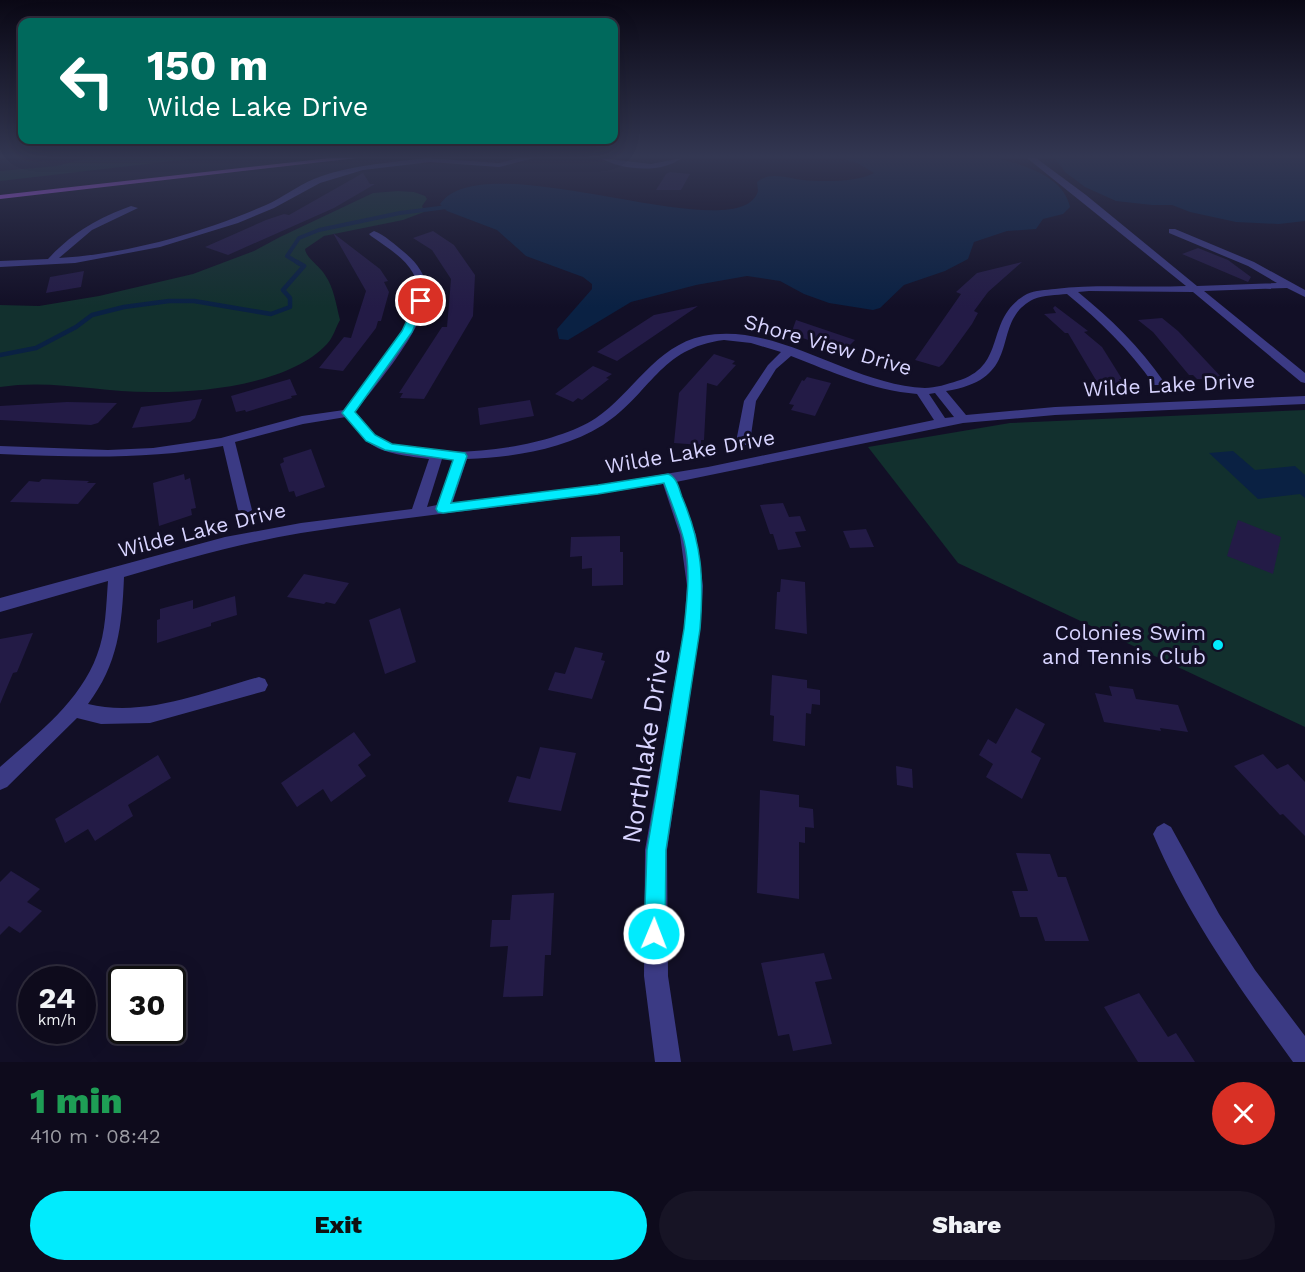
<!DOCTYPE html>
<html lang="en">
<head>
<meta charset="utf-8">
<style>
	body { margin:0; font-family:"Work Sans",sans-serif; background:#171425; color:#f1f3f6; height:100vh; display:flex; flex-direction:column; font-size:22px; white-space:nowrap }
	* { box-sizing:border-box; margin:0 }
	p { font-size:20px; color:#9b9ba3 }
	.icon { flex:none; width:33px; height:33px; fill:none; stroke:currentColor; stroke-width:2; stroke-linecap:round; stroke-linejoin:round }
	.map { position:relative; height:1062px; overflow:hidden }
	.details { display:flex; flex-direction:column; background:#0e0b1c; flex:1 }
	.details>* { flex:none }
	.guide { position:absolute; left:18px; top:18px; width:600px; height:126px; border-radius:12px; box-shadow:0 6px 24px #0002,0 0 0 2px #2e2b3b; background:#00695c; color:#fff; overflow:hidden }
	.speed { position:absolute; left:18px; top:966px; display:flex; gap:12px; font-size:30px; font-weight:700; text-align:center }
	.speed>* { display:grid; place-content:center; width:78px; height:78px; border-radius:50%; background:#0e0b1c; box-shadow:0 6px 24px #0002,0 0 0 2px #2e2b3b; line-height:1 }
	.speed small { font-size:15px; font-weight:400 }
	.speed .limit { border:3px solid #111; border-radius:9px; background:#fff; color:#111 }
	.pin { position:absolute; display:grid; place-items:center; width:51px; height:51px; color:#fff; margin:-26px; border:3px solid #fff; border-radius:50%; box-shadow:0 2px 6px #0007 }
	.me { position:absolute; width:66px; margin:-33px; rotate:1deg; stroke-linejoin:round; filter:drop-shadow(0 0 4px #0008) }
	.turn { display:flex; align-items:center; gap:21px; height:126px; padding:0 30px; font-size:27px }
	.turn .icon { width:78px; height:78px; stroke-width:2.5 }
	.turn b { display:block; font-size:42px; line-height:51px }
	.round { display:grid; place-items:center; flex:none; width:63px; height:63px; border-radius:32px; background:#171425 }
	.overview { display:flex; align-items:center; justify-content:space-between; height:102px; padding:0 30px }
	h1 { font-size:36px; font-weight:800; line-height:45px; color:#1e9e55 }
	.button { display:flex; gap:12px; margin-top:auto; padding:12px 30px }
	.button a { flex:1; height:69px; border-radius:36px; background:#01ebfd; color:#111; font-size:24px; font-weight:800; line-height:69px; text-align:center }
	.button a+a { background:#171425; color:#f1f3f6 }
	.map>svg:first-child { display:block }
	.green { fill:#12302e }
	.water { fill:#0a2143 }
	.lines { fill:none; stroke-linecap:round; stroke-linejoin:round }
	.stream-far1 { stroke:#0a2143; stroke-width:4 }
	.stream { stroke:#0a2143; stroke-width:4.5 }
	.building { fill:#231b46 }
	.minor { fill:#3b3a84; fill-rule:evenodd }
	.major { fill:#bd5bfe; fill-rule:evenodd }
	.route { fill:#01ebfd; stroke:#0199a4; stroke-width:1.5 }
	.poi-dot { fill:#01ebfd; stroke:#120f26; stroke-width:2 }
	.labels { text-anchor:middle; stroke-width:6; stroke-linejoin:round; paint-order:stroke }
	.street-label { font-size:21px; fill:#d8d4ff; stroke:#120f26 }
	.poi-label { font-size:21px; fill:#d8d4ff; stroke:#120f26; text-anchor:end }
	.near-street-label { font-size:26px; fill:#d8d4ff; stroke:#120f26 }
</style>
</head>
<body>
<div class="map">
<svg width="1305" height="1062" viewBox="0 0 1305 1062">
	<rect width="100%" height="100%" fill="#120f26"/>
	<g class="green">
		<polygon points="87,158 199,158 0,181 0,171 57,166"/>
		<path d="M398,191l16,1 11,4 2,3 -5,7 2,6 -21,8 -79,16 -19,13c1,9 15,17 20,26 9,13 11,29 15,45 -4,7 -7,18 -13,24 -37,40 -124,49 -177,48 -50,0 -100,-13 -150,-5v-82l39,1 60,-10 94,-22 61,-23 26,-14 93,-44z"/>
		<polygon points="1305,410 1305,727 958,563 868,447 1010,423"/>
	</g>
	<g class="water">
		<path d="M842,158h153c27,6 69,18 75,49l-7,7 -20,5 -7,10 -29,2 -33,11 -6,17 -23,12 -41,14 -24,23 -7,2 -44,-7 -25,-9 -24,-13 -33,-5 -51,9 -65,17 -63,38 -9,-1 -2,-10 35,-40v-5l-9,-7 -57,-21 -29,-26 -50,-19 -7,-7c44,-64 300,49 318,-13l-1,-9c13,-11 30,-4 46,-2 18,2 56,2 71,-7l-15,-9z"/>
		<polygon points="1055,158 1305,158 1305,221 1279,224 1236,222 1190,212 1172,205 1152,205 1116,201 1085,187 1065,172"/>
		<polygon points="1233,451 1255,470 1295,466 1305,475 1305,498 1300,494 1258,499 1209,453"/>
	</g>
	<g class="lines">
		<polyline class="stream-far1" points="300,264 287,256 299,238 319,230 400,213 447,207"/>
		<polyline class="stream" points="0,355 36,348 76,327 92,315 124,307 169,301 194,301 271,314 290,307 290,298 283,290 304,266 297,262"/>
	</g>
	<g class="building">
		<polygon points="670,172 690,174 681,190 656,190 666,174"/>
		<polygon points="363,173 370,184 375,184 334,208 228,255 205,247 266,220 284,214 289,215"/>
		<polygon points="433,231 454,245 475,275 473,316 424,399 400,398 403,393 399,393 442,327 447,327 451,279 432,250 413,238"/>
		<polygon points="333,233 380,269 388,281 384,282 389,292 381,321 378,321 376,328 343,371 319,368 344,337 351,338 366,291"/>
		<polygon points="1198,248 1228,260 1251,277 1248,282 1182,254"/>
		<polygon points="1022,262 988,292 974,311 978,313 972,324 943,364 939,367 915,360 961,294 956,292 977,273"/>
		<polygon points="84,271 81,287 46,293 50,277"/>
		<polygon points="698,306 617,361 597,352 654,315"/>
		<polygon points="1055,306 1088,331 1084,332 1102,347 1122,379 1119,379 1122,384 1097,382 1068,333 1065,333 1044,314 1056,313 1053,308"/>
		<polygon points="1162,318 1178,331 1223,379 1197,379 1193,375 1189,375 1153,332 1138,320"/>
		<polygon points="796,320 855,340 843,352 791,334"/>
		<polygon points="714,354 735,361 732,364 736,365 717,386 707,383 704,440 701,440 701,445 674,443 679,393"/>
		<polygon points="593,366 612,374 606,378 609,379 582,400 578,398 573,402 555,394"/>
		<polygon points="807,377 831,383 815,416 791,410 794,405 789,404 802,380 804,381"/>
		<polygon points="290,379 297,395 291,396 292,398 246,412 245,410 236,412 231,396"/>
		<polygon points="202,399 195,418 190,422 132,428 141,407"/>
		<polygon points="530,400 534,416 480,425 478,408"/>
		<polygon points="67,402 117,403 98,423 91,425 0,420 0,406"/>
		<polygon points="311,449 325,487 296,497 294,491 289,492 280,464 284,462 283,458"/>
		<polygon points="184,474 185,480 190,478 196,508 191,509 192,515 159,526 153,483"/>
		<polygon points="42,479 89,481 87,483 96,483 78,504 10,502 29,481 39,482"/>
		<polygon points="783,503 789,517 800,516 806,531 795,532 801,547 778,550 773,534 770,534 760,505"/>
		<polygon points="1238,520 1281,537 1273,574 1227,556"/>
		<polygon points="866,529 874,547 850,548 843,531"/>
		<polygon points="620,536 620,552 623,552 623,585 592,586 592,568 582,569 582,556 570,557 571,537"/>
		<polygon points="304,574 349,583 335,604 326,602 324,604 287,597"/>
		<polygon points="781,579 805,582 807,634 775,629 777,592 780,592"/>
		<polygon points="235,596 237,615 211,623 211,626 157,643 157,620 160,619 160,609 193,600 193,609"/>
		<polygon points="400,608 416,662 385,674 369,620"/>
		<polygon points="33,633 17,672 13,673 0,704 0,639"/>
		<polygon points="575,647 603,653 601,660 605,661 592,699 548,690 555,672 565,674"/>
		<polygon points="772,675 807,680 807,688 820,690 820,705 812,704 811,714 806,713 805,746 773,741 774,716 770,715"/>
		<polygon points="1109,686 1133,689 1136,699 1178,705 1188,732 1160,728 1161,731 1104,722 1095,693 1112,696"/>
		<polygon points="1016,708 1045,724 1031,752 1041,758 1022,799 986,777 993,764 979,755 988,739 996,744"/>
		<polygon points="354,732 371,755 358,765 366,776 331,802 323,789 297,807 281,783"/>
		<polygon points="540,747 576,753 561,811 508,802 517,776 530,779"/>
		<polygon points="1263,754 1277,769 1288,764 1305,782 1305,836 1283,814 1280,815 1234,766"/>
		<polygon points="158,755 171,778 128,805 133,816 95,841 88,829 65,843 55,819"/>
		<polygon points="896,766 912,769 913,788 897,785"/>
		<polygon points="760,790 799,795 799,807 813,809 814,828 805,827 805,843 799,842 799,899 757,893"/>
		<polygon points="1016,853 1050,854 1058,877 1066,877 1089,941 1045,941 1037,917 1020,917 1012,891 1028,891"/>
		<polygon points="11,871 40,889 27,902 42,911 20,933 9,926 0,935 0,882"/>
		<polygon points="554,893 551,955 545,955 543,996 503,997 508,946 490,947 492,920 510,920 512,895"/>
		<polygon points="824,953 832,979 815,982 832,1044 793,1051 789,1034 778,1036 761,963"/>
		<polygon points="1139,993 1168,1037 1176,1033 1195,1062 1138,1062 1104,1007"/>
	</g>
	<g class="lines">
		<g class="minor">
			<path d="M426,158l73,5 20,-5h15l-35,9 -69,-5 -67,8 -43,13 -46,25 -36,15 -78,24 -85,16 -75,4v-6l48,-2c24,-26 50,-41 83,-53l7,2 -46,22 -33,28c69,-4 143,-25 207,-53 16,-7 31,-19 48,-26 35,-14 74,-16 112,-21z"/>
			<path d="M600,158l51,6 31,-6c-21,16 -60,12 -82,0z"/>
			<path d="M1027,158h9l50,37 111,91 80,-3 -29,-17 -79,-33v-4h6l79,33 51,28v7l-18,-9 -83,3 101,82v10l-4,-1 -108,-90 -104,-1 -11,1c33,27 62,55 86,90l-2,3h-8c-25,-36 -54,-64 -87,-91 -10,1 -24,1 -33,5 -47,23 -6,79 -88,92l20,24 89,-8 250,-11v8l-250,11 -92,8 -287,59 20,53 7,51 -3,43 -33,221 1,126 13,86h-26l-11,-86 1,-126 39,-221 3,-43 -7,-51 -17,-51c-120,20 -242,30 -362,49 -60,10 -119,27 -177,44 -2,49 -6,87 -36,127 56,14 117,-12 171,-27l6,2 3,6 -3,6 -115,32 -49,1 -24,-6 -70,69 -7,3v-23c36,-32 80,-65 97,-112 9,-23 9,-49 11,-74l-108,31v-14l225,-61 76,-14 111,-14 17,-50c-19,-3 -45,-4 -61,-17 -8,-7 -13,-18 -22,-25l-43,7 -68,18 17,68 -7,5 -7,-5 -15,-64c-75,14 -148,11 -223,8v-8l108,4 45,-2 68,-10 81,-22 42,-6c23,-29 88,-99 69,-137 -9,-16 -28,-27 -42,-37l-2,-2 5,-3c11,4 21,14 30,21 12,10 22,22 23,39 1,34 -51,94 -72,121 11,9 17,24 30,29 52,22 164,8 211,-23 37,-25 59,-72 107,-82 74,-15 147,49 222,52 10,0 23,-4 32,-7 52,-15 26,-63 70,-87 8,-4 19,-4 28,-5 42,-5 87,-1 131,-3zM724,340l27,3 30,9 -13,13 -24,36 -8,41 2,3h10l2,-3 6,-41 20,-32 15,-13c41,16 81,34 126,38l17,26 -226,47 -110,18 -146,19 15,-45c46,-2 96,-9 136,-34 48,-31 56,-77 121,-85zM935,393l19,24 -9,1 -16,-24zM442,459l11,1 -16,45 -10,2z"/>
			<path d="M1164,823l7,4 48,87 36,56 50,66v26h-12c-52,-72 -105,-145 -140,-228l4,-7z"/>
		</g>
		<polygon class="major" points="330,158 357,158 0,199 0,195"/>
	</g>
	<linearGradient id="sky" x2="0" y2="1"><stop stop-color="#0a0815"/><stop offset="0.51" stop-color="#333752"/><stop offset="1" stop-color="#333752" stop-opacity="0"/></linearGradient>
	<rect width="1305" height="307" fill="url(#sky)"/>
	<path class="route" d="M421,298l4,3 -13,31 -57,80 20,23 17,9 73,9 2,3 -16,47 147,-18 70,-11c9,3 11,15 14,23 20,47 22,81 18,132l-34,221 -1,84 -3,7 -8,3 -7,-3 -3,-7 3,-84 37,-221c3,-29 7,-60 0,-88 -5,-20 -13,-39 -20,-58l-66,11 -155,19 -5,-1 -2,-3 17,-49 -68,-10 -19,-9 -24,-28 60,-82 14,-30z"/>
	<circle class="poi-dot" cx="1218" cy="645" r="6"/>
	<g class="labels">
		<g class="street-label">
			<text transform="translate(828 345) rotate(16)" y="7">Shore View Drive</text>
			<text transform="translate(1169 385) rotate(-3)" y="7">Wilde Lake Drive</text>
			<text transform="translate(690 452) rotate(-10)" y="7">Wilde Lake Drive</text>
			<text transform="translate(202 530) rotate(-14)" y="7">Wilde Lake Drive</text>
		</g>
		<g class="poi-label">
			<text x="1206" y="640">Colonies Swim<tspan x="1206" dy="24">and Tennis Club</tspan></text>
		</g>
		<g class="near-street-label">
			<text transform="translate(646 746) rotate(-81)" y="9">Northlake Drive</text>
		</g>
	</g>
</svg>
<div class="speed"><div>24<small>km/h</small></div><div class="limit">30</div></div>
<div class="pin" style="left:421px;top:301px;background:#d93025"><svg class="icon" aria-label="arrive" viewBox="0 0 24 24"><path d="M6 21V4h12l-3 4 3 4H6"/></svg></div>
<svg class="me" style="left:654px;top:934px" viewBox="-20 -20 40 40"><circle r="17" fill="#01ebfd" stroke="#fff" stroke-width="3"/><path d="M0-11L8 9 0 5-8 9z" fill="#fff"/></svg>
<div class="guide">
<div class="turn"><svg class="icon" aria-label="left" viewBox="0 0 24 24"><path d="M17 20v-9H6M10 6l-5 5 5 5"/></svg><div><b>150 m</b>Wilde Lake Drive</div></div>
</div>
</div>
<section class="details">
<div class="overview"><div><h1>1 min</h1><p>410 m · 08:42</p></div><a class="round" style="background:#d93025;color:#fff"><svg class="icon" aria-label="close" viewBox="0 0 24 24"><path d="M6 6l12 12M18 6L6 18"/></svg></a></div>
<div class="button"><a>Exit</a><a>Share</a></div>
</section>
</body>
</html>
